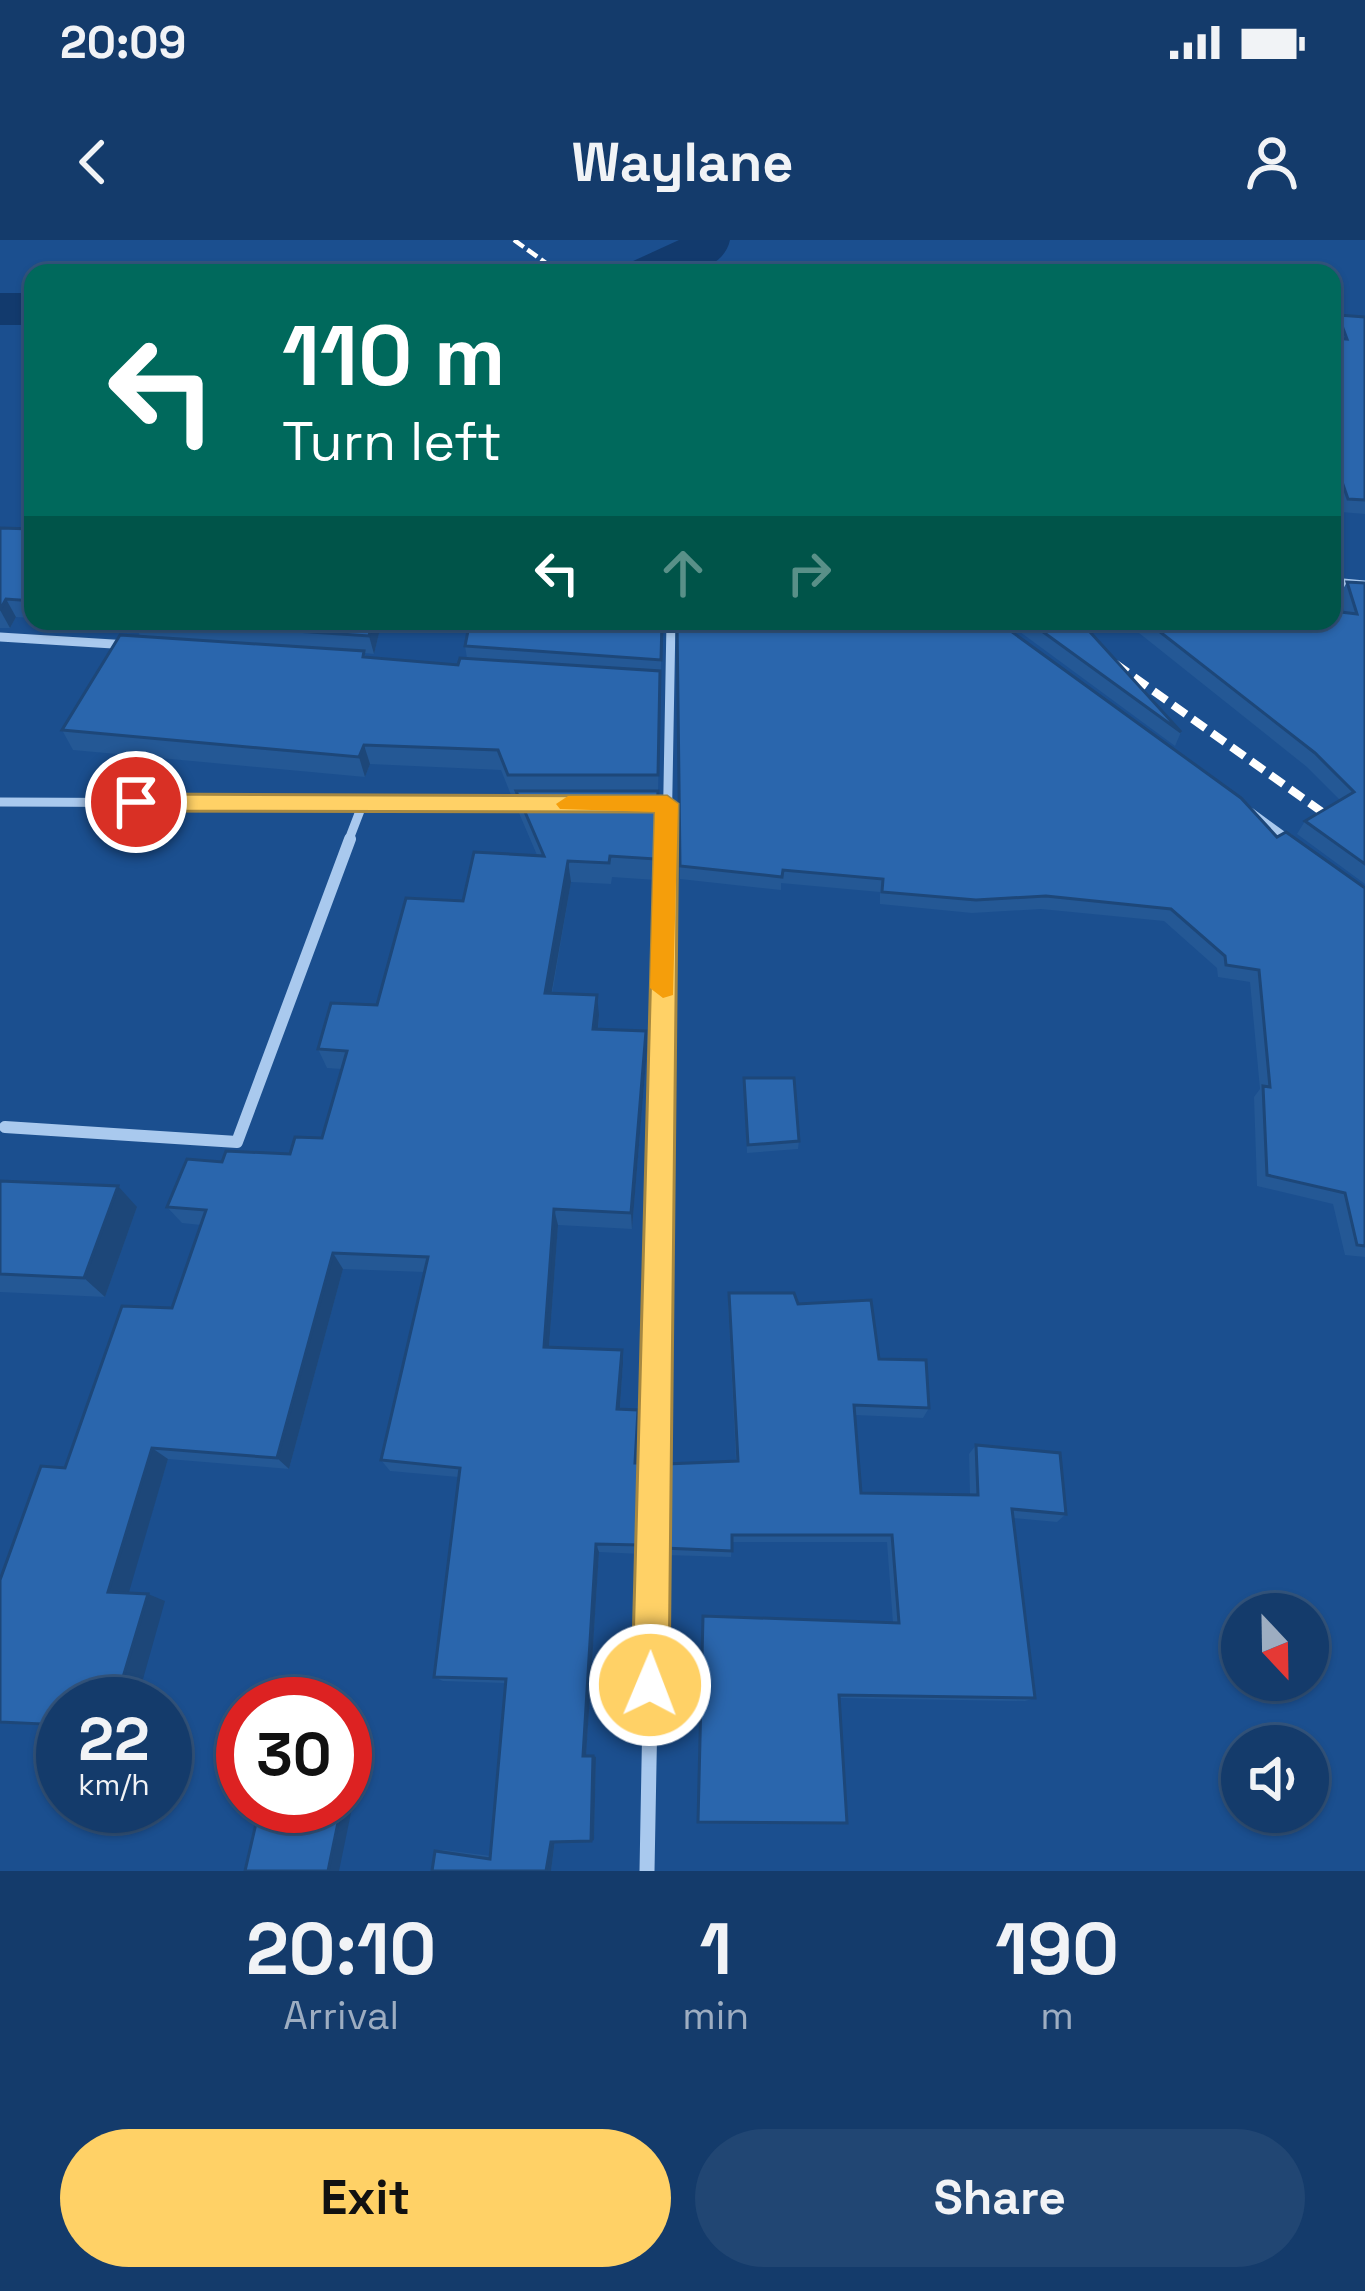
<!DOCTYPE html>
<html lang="en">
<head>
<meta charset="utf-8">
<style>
	body { margin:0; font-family:"Space Grotesk",sans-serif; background:#214673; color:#f1f3f6; height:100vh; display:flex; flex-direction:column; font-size:45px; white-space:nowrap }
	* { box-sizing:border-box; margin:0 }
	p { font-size:39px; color:#9dadc1 }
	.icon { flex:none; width:66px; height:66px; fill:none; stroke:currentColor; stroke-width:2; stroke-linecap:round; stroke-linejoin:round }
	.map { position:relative; height:1631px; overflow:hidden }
	.details { display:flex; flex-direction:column; background:#143b6b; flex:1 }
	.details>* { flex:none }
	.banner { position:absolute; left:24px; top:24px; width:1317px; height:366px; border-radius:24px; box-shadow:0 3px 9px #0004,0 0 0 3px #33557e; background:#00695c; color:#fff; overflow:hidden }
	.needle { width:78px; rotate:158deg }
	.controls { position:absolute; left:1221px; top:1353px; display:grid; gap:24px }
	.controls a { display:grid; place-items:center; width:108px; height:108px; border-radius:50%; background:#143b6b; box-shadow:0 3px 9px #0004,0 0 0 3px #33557e; font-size:60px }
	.speed { position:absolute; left:36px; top:1437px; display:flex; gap:24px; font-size:60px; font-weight:700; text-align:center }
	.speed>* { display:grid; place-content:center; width:156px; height:156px; border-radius:50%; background:#143b6b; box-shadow:0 3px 9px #0004,0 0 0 3px #33557e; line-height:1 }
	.speed small { font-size:30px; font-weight:400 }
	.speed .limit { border:18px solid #d22; background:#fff; color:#111 }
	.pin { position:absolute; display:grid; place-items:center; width:102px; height:102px; color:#fff; margin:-51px; border:6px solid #fff; border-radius:50%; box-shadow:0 3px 12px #0007 }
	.me { position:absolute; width:132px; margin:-66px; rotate:1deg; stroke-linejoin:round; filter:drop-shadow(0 0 9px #0008) }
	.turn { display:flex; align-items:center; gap:42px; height:252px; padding:0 60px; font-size:54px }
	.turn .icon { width:156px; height:156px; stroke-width:2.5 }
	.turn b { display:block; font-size:84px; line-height:102px }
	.lanes { display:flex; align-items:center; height:114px; padding:0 60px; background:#0003; justify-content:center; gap:60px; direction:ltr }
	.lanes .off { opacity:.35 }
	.eta { display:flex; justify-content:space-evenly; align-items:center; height:204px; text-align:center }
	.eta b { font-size:72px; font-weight:800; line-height:84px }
	.primary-button { display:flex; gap:24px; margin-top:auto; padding:24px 60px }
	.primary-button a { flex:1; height:138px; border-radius:72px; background:#ffd166; color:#111; font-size:48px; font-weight:800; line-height:138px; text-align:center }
	.primary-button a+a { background:#214673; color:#f1f3f6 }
	.status { display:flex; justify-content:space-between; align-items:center; height:84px; padding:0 60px; background:#143b6b; direction:ltr }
	.status svg { height:33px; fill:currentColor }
	header { display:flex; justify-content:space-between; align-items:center; height:156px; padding:0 60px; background:#143b6b; font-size:54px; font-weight:800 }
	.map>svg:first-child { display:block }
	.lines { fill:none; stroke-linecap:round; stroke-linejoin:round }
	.river { fill:#123a6d; fill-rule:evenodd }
	.minor-far2 { stroke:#a9c9ee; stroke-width:9 }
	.minor-far1 { stroke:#a9c9ee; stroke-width:12 }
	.minor { stroke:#a9c9ee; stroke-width:15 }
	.rail-far2 { stroke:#fff; stroke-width:4.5; stroke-dasharray:12 4.5; stroke-linecap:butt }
	.rail-far1 { stroke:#fff; stroke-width:8; stroke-dasharray:16 8; stroke-linecap:butt }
	.rail { stroke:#fff; stroke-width:9; stroke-dasharray:21 9; stroke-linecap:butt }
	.wall { fill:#245895 }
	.shaded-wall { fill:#1d4779 }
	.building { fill:#2a66ad; stroke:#1d4779; stroke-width:3 }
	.route { fill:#ffd166; stroke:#a68842; stroke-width:3 }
	.slow { fill:#f59e0b }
</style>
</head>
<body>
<div class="status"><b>20:09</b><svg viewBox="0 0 49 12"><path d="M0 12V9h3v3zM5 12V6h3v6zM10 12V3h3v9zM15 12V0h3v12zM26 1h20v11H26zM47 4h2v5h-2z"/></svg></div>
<header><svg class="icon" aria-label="back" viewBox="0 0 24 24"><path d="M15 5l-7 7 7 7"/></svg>Waylane<svg class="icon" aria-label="person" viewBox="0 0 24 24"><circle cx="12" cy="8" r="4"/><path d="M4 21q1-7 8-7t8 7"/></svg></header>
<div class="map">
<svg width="1365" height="1631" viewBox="0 0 1365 1631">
	<rect width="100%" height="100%" fill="#1b4f8f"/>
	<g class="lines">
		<g class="river">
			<path d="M679,0h51c-9,41 -73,33 -106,33l7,-11z"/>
			<rect x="0" y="53" width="33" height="32"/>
		</g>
		<g class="minor-far2">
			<polyline points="1332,342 1365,345"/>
			<polyline points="0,397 129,405"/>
			<polyline points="0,562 533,564"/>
			<polyline points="1250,572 1291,602"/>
			<polyline points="348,602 363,563"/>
			<polyline points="667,602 671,381"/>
		</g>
		<g class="minor-far1">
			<polyline points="1287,599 1292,603"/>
			<polyline points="5,887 237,902 350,599"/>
			<polyline points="658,1048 667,599"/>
		</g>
		<polyline class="minor" points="647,1631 658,1045"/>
		<polyline class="rail-far2" points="514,0 560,33"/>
		<polyline class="rail-far1" points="1056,381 1364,602"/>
		<polyline class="rail" points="1360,599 1365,603"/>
	</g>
	<g class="wall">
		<polygon points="1338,75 1365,77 1365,274 1341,272 1332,245 1332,98 1336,99 1332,87"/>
		<polygon points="0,287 33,289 33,378 16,377 10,388 0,388"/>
		<polygon points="1347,342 1365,343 1365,644 1297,594 1305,581 1340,560 1307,527 1124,381 1332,381 1345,373 1339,356"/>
		<polygon points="93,381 382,381 374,414 364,413 366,417 458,425 467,418 465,406 662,381 656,640 612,637 611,644 571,642 552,754 599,775 598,789 647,810 632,989 558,985 549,1107 622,1110 623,1123 620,1169 640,1182 637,1223 641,1223 642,1233 641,1314 599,1312 586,1516 596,1517 594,1600 555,1602 551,1631 435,1611 444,1610 491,1616 505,1443 443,1441 434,1437 458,1237 390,1231 381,1220 424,1032 343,1029 289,1229 168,1219 128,1353 165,1361 63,1464 63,1487 0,1483 0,1340 65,1228 172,1068 201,985 182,983 167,967 222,922 290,914 322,898 342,829 327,828 318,809 377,765 463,661 537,615 519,573 516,555 511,555 501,530 370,524 365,537 73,510 62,490 140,396 134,383"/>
		<polygon points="677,381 1277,597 1365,648 1365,1017 1345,1015 1333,964 1257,946 1254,857 1260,849 1250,742 1218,737 1217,728 1164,681 1041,669 972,673 880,664 880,652 781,643 781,650 680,639"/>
		<polygon points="1005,381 1080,381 1181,492 1175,506"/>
		<polygon points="744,838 799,901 798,909 747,913"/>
		<polygon points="0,941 137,967 105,1057 0,1052"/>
		<polygon points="729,1053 798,1064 879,1119 929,1168 923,1178 855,1175 861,1253 970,1255 969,1214 976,1205 1066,1274 1057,1282 1013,1278 1035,1458 1025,1461 840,1458 698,1582 893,1383 887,1302 732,1302 731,1317 665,1315 664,1308 736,1221 728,1064"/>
	</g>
	<g class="shaded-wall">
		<polygon points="6,359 16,377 10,388 0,370"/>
		<polygon points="373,381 382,381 374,414 369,396"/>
		<polygon points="364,505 370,524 365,537 359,517"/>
		<polygon points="568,621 571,642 548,773 545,753"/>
		<polygon points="597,755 599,775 596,808 593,789"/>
		<polygon points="646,791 647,810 632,989 631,973"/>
		<polygon points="118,946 137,967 105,1057 84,1038"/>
		<polygon points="554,969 558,985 548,1120 544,1107"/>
		<polygon points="333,1013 343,1029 289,1229 277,1218"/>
		<polygon points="622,1110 623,1123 619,1181 617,1169"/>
		<polygon points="638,1170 640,1182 636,1234 635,1223"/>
		<polygon points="152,1208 168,1219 127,1359 108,1352"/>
		<polygon points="641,1223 642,1233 641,1314 640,1305"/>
		<polygon points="596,1304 599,1312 586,1517 583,1516"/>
		<polygon points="148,1354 165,1361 136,1464 115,1464"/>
		<polygon points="593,1516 596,1517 594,1600 591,1601"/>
		<polygon points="341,1568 352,1568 339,1631 328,1631"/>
		<polygon points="555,1600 551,1631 546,1631 551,1602"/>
	</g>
	<g class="building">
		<polygon points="1338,75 1365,77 1365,260 1348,259 1332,213 1332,98 1347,99"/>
		<polygon points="0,288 33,289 33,361 6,359 0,370"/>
		<polygon points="1347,342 1365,343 1365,624 1305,581 1354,552 1315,513 1146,381 1332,381 1332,371 1357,374"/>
		<polygon points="150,381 373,381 369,396"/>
		<polygon points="470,381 662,381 661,420 465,406"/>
		<polygon points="677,381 997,381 1241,558 1277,597 1286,592 1365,648 1365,1006 1357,1005 1345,953 1267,935 1263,846 1270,847 1259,730 1226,725 1225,716 1171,669 1046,656 976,660 882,652 883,639 783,630 782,637 680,626"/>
		<polygon points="1028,381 1080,381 1181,492"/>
		<polygon points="120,395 364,411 363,417 458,425 460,418 660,431 658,535 508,535 498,510 364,505 359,517 62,490"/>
		<polygon points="516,551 658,551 655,619 610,616 609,623 568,621 545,753 597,755 593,789 646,791 631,973 554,969 544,1107 622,1110 617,1169 638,1170 635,1223 641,1223 640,1305 596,1304 583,1516 593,1516 591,1601 551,1602 546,1631 432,1631 435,1611 490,1619 506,1439 434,1437 460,1228 381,1220 428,1017 333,1013 277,1218 152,1208 108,1352 148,1354 115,1464 63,1464 63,1485 0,1482 0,1340 41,1226 65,1228 122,1066 172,1068 206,970 167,967 187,919 222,922 226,911 290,914 295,897 322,898 347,811 318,809 331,763 377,765 406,658 463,661 474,612 544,616"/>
		<polygon points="744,838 794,838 799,901 748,905"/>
		<polygon points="0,941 118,946 84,1038 0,1034"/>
		<polygon points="729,1053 794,1053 798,1064 871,1060 879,1119 926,1120 929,1168 854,1165 861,1253 978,1255 976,1205 1060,1213 1066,1274 1012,1269 1035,1458 839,1455 847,1583 698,1582 703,1376 899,1383 892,1295 732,1295 732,1311 664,1308 666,1224 738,1221"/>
		<polygon points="260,1566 341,1568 328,1631 245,1631"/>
	</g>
	<polygon class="route" points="136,554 667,556 678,564 669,1445 664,1459 650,1464 637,1459 632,1445 655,572 136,571 125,562"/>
	<polygon class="slow" points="568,556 667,556 678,564 673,755 663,758 650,748 655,572 560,569 556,564"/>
</svg>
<div class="controls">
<a><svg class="needle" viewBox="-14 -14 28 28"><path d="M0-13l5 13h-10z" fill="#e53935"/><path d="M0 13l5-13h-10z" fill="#9dadc1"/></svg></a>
<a><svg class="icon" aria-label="sound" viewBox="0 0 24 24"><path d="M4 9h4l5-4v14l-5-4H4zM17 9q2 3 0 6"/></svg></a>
</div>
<div class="speed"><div>22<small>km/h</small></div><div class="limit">30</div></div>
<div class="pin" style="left:136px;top:562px;background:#d93025"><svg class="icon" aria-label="arrive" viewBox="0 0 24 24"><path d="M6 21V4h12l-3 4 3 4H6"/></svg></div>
<svg class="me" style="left:650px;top:1445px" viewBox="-20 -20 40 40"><circle r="17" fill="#ffd166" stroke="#fff" stroke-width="3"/><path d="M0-11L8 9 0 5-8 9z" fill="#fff"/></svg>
<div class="banner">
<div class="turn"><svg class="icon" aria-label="left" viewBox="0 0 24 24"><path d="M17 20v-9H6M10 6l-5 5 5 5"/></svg><div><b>110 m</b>Turn left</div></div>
<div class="lanes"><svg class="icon" aria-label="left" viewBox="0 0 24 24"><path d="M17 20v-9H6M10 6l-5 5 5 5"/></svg><svg class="icon off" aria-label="ahead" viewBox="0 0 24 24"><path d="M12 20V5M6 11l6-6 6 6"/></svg><svg class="icon off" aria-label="right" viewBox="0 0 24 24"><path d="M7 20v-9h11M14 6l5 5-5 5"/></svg></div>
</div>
</div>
<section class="details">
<div class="eta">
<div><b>20:10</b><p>Arrival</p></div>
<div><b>1</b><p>min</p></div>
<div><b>190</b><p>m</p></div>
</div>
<div class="primary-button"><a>Exit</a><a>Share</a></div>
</section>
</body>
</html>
